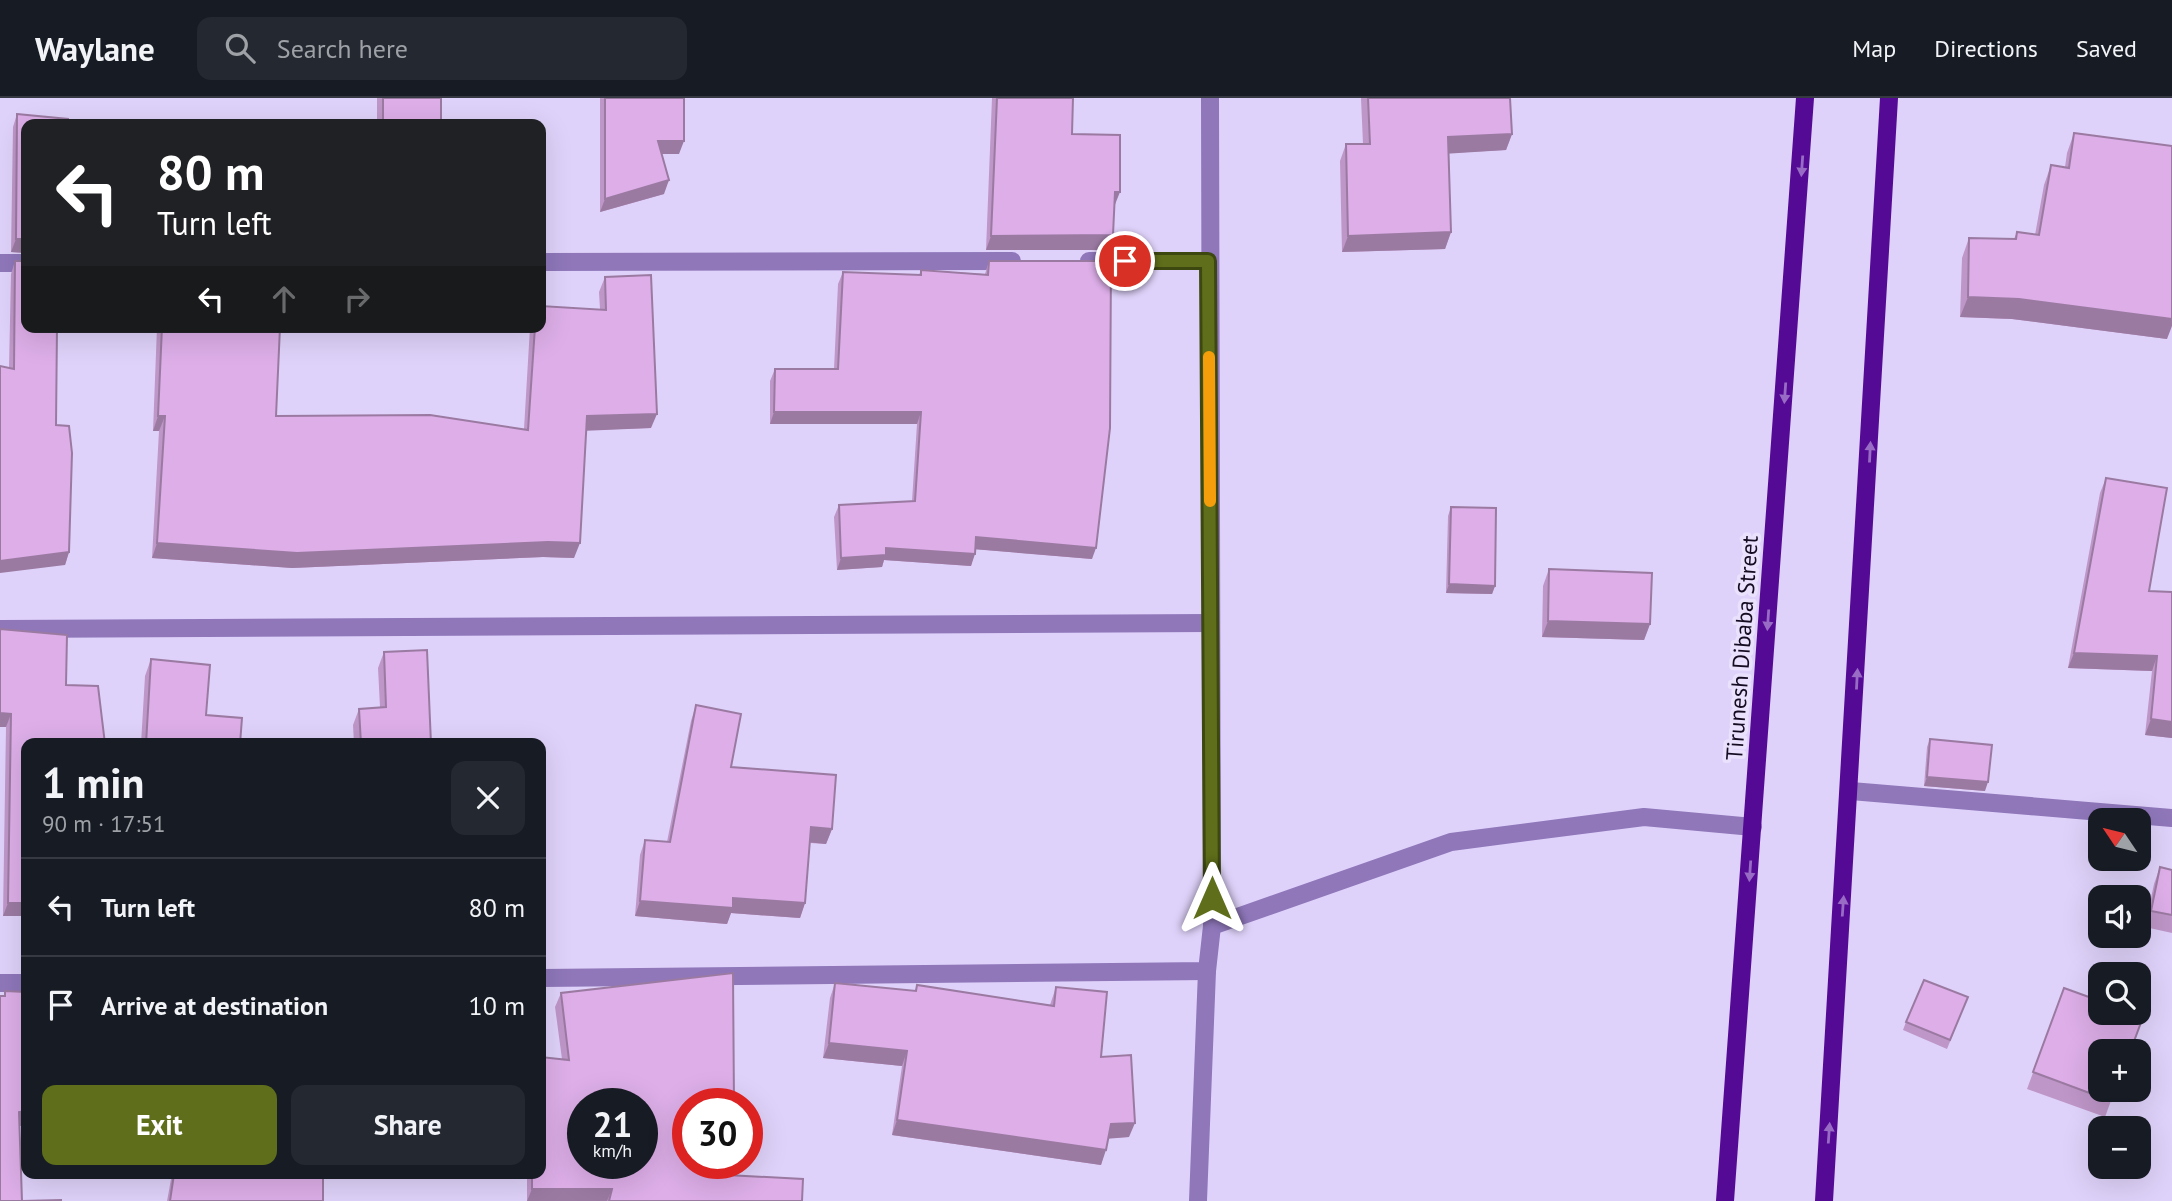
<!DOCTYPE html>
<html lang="en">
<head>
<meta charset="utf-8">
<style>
	body { margin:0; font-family:"PT Sans",sans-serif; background:#242831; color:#f1f3f6; height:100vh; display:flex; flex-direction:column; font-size:26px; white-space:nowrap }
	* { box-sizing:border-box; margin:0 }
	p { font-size:23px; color:#9ea1a6 }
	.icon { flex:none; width:38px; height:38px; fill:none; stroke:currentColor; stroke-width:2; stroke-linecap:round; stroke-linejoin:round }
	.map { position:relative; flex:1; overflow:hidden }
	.panel { position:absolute; left:21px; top:640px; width:525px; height:441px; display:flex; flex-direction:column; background:#171b24; border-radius:14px; box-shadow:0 7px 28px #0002 }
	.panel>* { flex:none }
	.hud { position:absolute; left:21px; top:21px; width:525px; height:214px; border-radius:14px; box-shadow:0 7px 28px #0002; background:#202124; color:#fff; overflow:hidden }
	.needle { width:46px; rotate:305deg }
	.buttons { position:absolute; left:2088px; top:710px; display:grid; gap:14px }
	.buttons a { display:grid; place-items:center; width:63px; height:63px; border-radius:14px; background:#171b24; box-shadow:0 7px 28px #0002; font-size:35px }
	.speed { position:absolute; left:567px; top:990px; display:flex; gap:14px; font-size:35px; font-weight:700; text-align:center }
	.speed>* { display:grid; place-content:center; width:91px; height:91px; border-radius:50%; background:#171b24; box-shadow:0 7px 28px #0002; line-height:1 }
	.speed small { font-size:18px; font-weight:400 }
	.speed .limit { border:10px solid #d22; background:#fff; color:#111 }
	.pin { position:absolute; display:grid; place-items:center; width:60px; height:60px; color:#fff; margin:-30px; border:4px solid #fff; border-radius:50%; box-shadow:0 2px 7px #0007 }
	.me { position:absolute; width:77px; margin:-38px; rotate:0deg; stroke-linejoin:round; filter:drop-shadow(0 0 5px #0008) }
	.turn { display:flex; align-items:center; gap:24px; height:147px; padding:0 21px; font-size:32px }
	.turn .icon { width:91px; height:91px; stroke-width:2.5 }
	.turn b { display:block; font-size:49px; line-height:60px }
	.lanes { display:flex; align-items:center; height:66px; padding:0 21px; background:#0003; justify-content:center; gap:35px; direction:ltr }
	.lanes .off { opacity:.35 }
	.round { display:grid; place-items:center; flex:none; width:74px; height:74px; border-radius:14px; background:#242831 }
	.summary { display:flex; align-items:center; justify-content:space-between; height:119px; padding:0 21px }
	h1 { font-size:42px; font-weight:600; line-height:52px }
	.button { display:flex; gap:14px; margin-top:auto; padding:14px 21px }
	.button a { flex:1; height:80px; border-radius:14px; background:#5e6e1a; color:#fff; font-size:28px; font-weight:600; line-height:80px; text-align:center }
	.button a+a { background:#242831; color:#f1f3f6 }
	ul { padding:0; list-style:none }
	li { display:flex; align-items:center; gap:21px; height:98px; padding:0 21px; border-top:2px solid #363941 }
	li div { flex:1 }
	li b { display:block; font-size:26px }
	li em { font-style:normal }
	header { display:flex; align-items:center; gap:42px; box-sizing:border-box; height:98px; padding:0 35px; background:#171b24; border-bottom:2px solid #363941 }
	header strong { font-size:33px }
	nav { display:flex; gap:38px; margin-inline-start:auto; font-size:24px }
	.search { width:490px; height:63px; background:#242831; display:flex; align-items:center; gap:18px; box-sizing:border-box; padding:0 24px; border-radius:14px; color:#9ea1a6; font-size:26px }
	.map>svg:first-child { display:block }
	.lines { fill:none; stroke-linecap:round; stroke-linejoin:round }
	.minor { stroke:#8f77ba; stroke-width:18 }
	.major { stroke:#550a96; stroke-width:18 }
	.wall { fill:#be96c8 }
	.shaded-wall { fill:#9b7aa2 }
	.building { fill:#ddaee8; stroke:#9b7aa2; stroke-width:2; fill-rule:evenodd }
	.oneway { fill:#986bc4 }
	.route-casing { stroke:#3d4811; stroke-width:18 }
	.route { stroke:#5e6e1a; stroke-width:12 }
	.slow { stroke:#f59e0b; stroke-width:12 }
	.labels { text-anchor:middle; stroke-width:7; stroke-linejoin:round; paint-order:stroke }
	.street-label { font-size:23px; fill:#150c22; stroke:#eae2fd }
</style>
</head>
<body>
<header>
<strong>Waylane</strong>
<div class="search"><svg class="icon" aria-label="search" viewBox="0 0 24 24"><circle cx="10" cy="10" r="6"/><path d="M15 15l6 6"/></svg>Search here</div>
<nav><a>Map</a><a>Directions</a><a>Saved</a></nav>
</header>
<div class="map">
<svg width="2172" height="1103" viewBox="0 0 2172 1103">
	<rect width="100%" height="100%" fill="#dfd2fa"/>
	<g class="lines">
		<g class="minor">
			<polyline points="1210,0 1212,828"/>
			<polyline points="1089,163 1208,163"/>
			<polyline points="541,164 1012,163"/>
			<polyline points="0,165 26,165"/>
			<polyline points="0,531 1210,525"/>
			<polyline points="1851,693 2172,720"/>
			<polyline points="541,880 1207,873 1212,828 1451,744 1644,719 1753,729"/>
			<polyline points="0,885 26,885"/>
			<polyline points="1198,1103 1207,873"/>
		</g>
		<g class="major">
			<polyline points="1725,1103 1805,0"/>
			<polyline points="1824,1103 1889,0"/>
		</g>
	</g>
	<g class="wall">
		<rect x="377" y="0" width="64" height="26"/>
		<polygon points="600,0 684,0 679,56 661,56 664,96 600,114"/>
		<polygon points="992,0 1073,0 1072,36 1114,109 1108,152 986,152"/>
		<polygon points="1361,0 1510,0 1512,36 1506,52 1449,55 1451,134 1445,151 1342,154 1340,63 1346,46 1363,46"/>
		<polygon points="17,16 26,26 26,155 11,154 13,29"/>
		<polygon points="2074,35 2167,241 2012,221 1960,219 1962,160 1969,140 2014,141 2017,134 2035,137 2044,87 2051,67 2065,69 2067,55"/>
		<polygon points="15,163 56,327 69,454 65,467 9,270 11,176"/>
		<polygon points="989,163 1092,461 975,451 971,468 884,462 882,469 837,472 834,419 839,407 912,403 917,326 770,326 770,283 775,271 834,271 838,186 843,174 919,177 921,172 985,176"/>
		<polygon points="605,179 651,330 586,332 574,460 543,459 292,470 152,460 159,333 153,333 157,229 280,229 276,318 524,331 530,229 541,229 600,211 599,194"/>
		<polygon points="2106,380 2149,493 2172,494 2172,640 2145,637 2152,573 2068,570 2100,395"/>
		<polygon points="1451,409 1495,488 1492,496 1446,495 1448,418"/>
		<polygon points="1549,471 1650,526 1644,542 1542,539 1543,488"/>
		<polygon points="0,531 26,646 26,818 3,818 6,629"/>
		<polygon points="384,554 431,646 354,646 353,627 359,611 380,609 378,570"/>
		<polygon points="151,561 206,617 240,646 141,646 145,578"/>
		<polygon points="696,607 731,669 832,731 826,746 810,745 805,805 800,820 731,815 727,826 635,818 640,757 645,742 667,744 691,623"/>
		<polygon points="1930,641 1985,693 1924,688 1927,649"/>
		<polygon points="2160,769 2172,772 2172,835 2145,829 2154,786"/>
		<polygon points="835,885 915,893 917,887 1050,907 1056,889 1101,959 1129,1039 1108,1040 1101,1067 892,1037 902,968 823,960 830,900"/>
		<polygon points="2064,890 2115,992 2105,1019 2027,991"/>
		<polygon points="561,895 727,1077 802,1103 527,1103 527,1076 541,1076 562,961 555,909"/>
		<polygon points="1968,899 1947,951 1903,932 1906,924"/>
		<polygon points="172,1076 323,1076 323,1103 167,1103"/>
	</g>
	<g class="shaded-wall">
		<polygon points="1512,36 1506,52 1443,56 1448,39"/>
		<polygon points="658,43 684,43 679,56 653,56"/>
		<polygon points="669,82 664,96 600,114 605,101"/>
		<polygon points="1115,94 1120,94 1114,109"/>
		<polygon points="1451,134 1445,151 1342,154 1348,138"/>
		<polygon points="1113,137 1108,152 986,152 991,138"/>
		<polygon points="16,141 26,141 26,155 11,154"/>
		<polygon points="1968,199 2019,201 2172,221 2172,228 2167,241 2012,221 1960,219"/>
		<polygon points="774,314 921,314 917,326 770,326"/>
		<polygon points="657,316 651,330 581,333 587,318"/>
		<polygon points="158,318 165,318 159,333 153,333"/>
		<polygon points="976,439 1096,450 1092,461 972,451"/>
		<polygon points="548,444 580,445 574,460 543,459 292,470 152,460 157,445"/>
		<polygon points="886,450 975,456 971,468 884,462 882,469 837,472 841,460"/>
		<polygon points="69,454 65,467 0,475 0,463"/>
		<polygon points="1449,486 1495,488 1492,496 1446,495"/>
		<polygon points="1548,523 1650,526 1644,542 1542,539"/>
		<polygon points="2074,555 2157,558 2152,573 2068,570"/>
		<polygon points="0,615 11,616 6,629 0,629"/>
		<polygon points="2151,621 2172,624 2172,640 2145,637"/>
		<polygon points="1927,679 1988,684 1985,693 1924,688"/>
		<polygon points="811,729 832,731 826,746 806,744"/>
		<polygon points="733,800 805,805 800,820 731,815 727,826 635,818 640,803"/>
		<polygon points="8,805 26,805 26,818 3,818"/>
		<polygon points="829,945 907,953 902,968 823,960"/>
		<polygon points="26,1013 26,1028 13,1028 19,1014"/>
		<polygon points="897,1022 1106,1052 1101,1067 892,1037"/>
		<polygon points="1135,1025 1129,1039 1105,1041 1111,1026"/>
		<polygon points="532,1091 612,1091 607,1103 527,1103"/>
	</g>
	<g class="building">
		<rect x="383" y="0" width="58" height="26"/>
		<polygon points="605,0 684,0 684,43 658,43 669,82 605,101"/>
		<polygon points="997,0 1073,0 1072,36 1120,37 1120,94 1115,94 1113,137 991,138"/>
		<polygon points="1368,0 1510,0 1512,36 1448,39 1451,134 1348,138 1346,46 1370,46"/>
		<polygon points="17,16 68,21 68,26 26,26 26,141 16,141"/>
		<polygon points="2074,35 2172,48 2172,221 2019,201 1968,199 1969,140 2016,141 2017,134 2039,137 2051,67 2069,70"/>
		<polygon points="15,163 26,163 26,229 57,229 56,327 69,328 72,355 69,454 0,463 0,268 14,271"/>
		<polygon points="989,163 1111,163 1110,330 1096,450 976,439 975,456 886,450 886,457 841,460 839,407 915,403 921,314 774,314 775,271 838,271 843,174 921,177 921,172 988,177"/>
		<polygon points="651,177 657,316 587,318 580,445 548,444 297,455 157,445 165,318 158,318 162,229 280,229 276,318 430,317 528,332 535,229 541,229 541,208 606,212 605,179"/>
		<polygon points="2106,380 2167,390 2149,493 2172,494 2172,624 2151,621 2157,558 2074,555"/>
		<polygon points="1451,409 1496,410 1495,488 1449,486"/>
		<polygon points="1549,471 1652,475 1650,526 1548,523"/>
		<polygon points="0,531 67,537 66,587 98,588 105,646 26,646 26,805 8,805 11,616 0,615"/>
		<polygon points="427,552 431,646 361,646 359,611 386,609 384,554"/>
		<polygon points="151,561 210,567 206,617 242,620 240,646 146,646"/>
		<polygon points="696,607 741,616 731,669 836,677 832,731 811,729 805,805 733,800 733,810 640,803 645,742 670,744"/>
		<polygon points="1930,641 1992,647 1988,684 1927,679"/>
		<polygon points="2160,769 2172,772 2172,817 2151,813"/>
		<path d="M733,875l1,131h-46v60h41l-2,11 76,4 -1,22h-193l3,-12h-80v-15h9v-117l28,3 -8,-67zM583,1006h59v60h-59z"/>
		<polygon points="1924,882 1968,899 1950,942 1906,924"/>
		<polygon points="835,885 916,893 917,887 1054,908 1056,889 1107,894 1101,959 1131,957 1135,1025 1111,1026 1106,1052 897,1022 907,953 829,945"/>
		<polygon points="2064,890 2100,903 2100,915 2133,915 2143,919 2130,954 2100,954 2100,992 2115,992 2111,1003 2033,974"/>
		<polygon points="5,893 26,894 26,1013 19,1014 22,1103 61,1102 61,1103 0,1103 0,898 5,898"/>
		<polygon points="174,1076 323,1076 323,1103 170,1103"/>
	</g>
	<defs><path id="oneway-solid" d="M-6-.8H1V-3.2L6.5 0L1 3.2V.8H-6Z" transform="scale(1.75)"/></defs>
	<g class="oneway">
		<use href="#oneway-solid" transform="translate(1802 68) rotate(94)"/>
		<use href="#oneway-solid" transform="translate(1785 295) rotate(94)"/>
		<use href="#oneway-solid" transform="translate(1870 354) rotate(-87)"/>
		<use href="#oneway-solid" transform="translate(1768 522) rotate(94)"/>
		<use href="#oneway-solid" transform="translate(1857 581) rotate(-87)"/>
		<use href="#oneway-solid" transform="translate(1750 773) rotate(94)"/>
		<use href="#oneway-solid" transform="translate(1843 808) rotate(-86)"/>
		<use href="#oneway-solid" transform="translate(1829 1035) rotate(-86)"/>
	</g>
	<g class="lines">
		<defs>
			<polyline id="route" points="1125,163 1208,163 1212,800"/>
		</defs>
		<use href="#route" class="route-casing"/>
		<use href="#route" class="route"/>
		<polyline class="slow" points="1209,259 1210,403"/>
	</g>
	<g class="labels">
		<g class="street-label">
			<text transform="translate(1742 550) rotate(-86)" y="8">Tirunesh Dibaba Street</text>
		</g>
	</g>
</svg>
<div class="buttons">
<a><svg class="needle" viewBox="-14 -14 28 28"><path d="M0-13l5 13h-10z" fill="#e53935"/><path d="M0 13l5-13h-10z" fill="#9ea1a6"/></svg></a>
<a><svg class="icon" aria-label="sound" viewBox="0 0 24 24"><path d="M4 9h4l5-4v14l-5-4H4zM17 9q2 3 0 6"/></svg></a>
<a><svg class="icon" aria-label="search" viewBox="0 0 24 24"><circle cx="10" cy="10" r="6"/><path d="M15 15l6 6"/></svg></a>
<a>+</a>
<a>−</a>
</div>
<div class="speed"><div>21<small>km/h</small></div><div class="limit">30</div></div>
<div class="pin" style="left:1125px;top:163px;background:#d93025"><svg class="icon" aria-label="arrive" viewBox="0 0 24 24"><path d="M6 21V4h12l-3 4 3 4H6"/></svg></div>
<svg class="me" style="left:1212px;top:800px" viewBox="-20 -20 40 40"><path d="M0-17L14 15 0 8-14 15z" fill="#5e6e1a" stroke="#fff" stroke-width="4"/></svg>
<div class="hud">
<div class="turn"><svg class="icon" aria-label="left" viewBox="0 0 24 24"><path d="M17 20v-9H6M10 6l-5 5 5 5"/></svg><div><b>80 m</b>Turn left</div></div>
<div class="lanes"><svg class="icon" aria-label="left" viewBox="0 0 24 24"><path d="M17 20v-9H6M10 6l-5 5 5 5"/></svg><svg class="icon off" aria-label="ahead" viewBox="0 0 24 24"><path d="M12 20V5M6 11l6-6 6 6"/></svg><svg class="icon off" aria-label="right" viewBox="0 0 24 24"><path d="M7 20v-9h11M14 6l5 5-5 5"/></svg></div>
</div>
<section class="panel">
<div class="summary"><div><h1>1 min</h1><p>90 m · 17:51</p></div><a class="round"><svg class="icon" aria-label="close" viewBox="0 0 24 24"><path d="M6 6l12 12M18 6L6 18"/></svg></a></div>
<ul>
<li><svg class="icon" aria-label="left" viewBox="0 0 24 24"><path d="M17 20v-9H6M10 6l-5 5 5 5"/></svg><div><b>Turn left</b></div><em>80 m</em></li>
<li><svg class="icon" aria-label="arrive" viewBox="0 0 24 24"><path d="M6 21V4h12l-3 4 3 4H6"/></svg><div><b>Arrive at destination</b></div><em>10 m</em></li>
</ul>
<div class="button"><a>Exit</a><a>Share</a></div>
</section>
</div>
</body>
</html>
